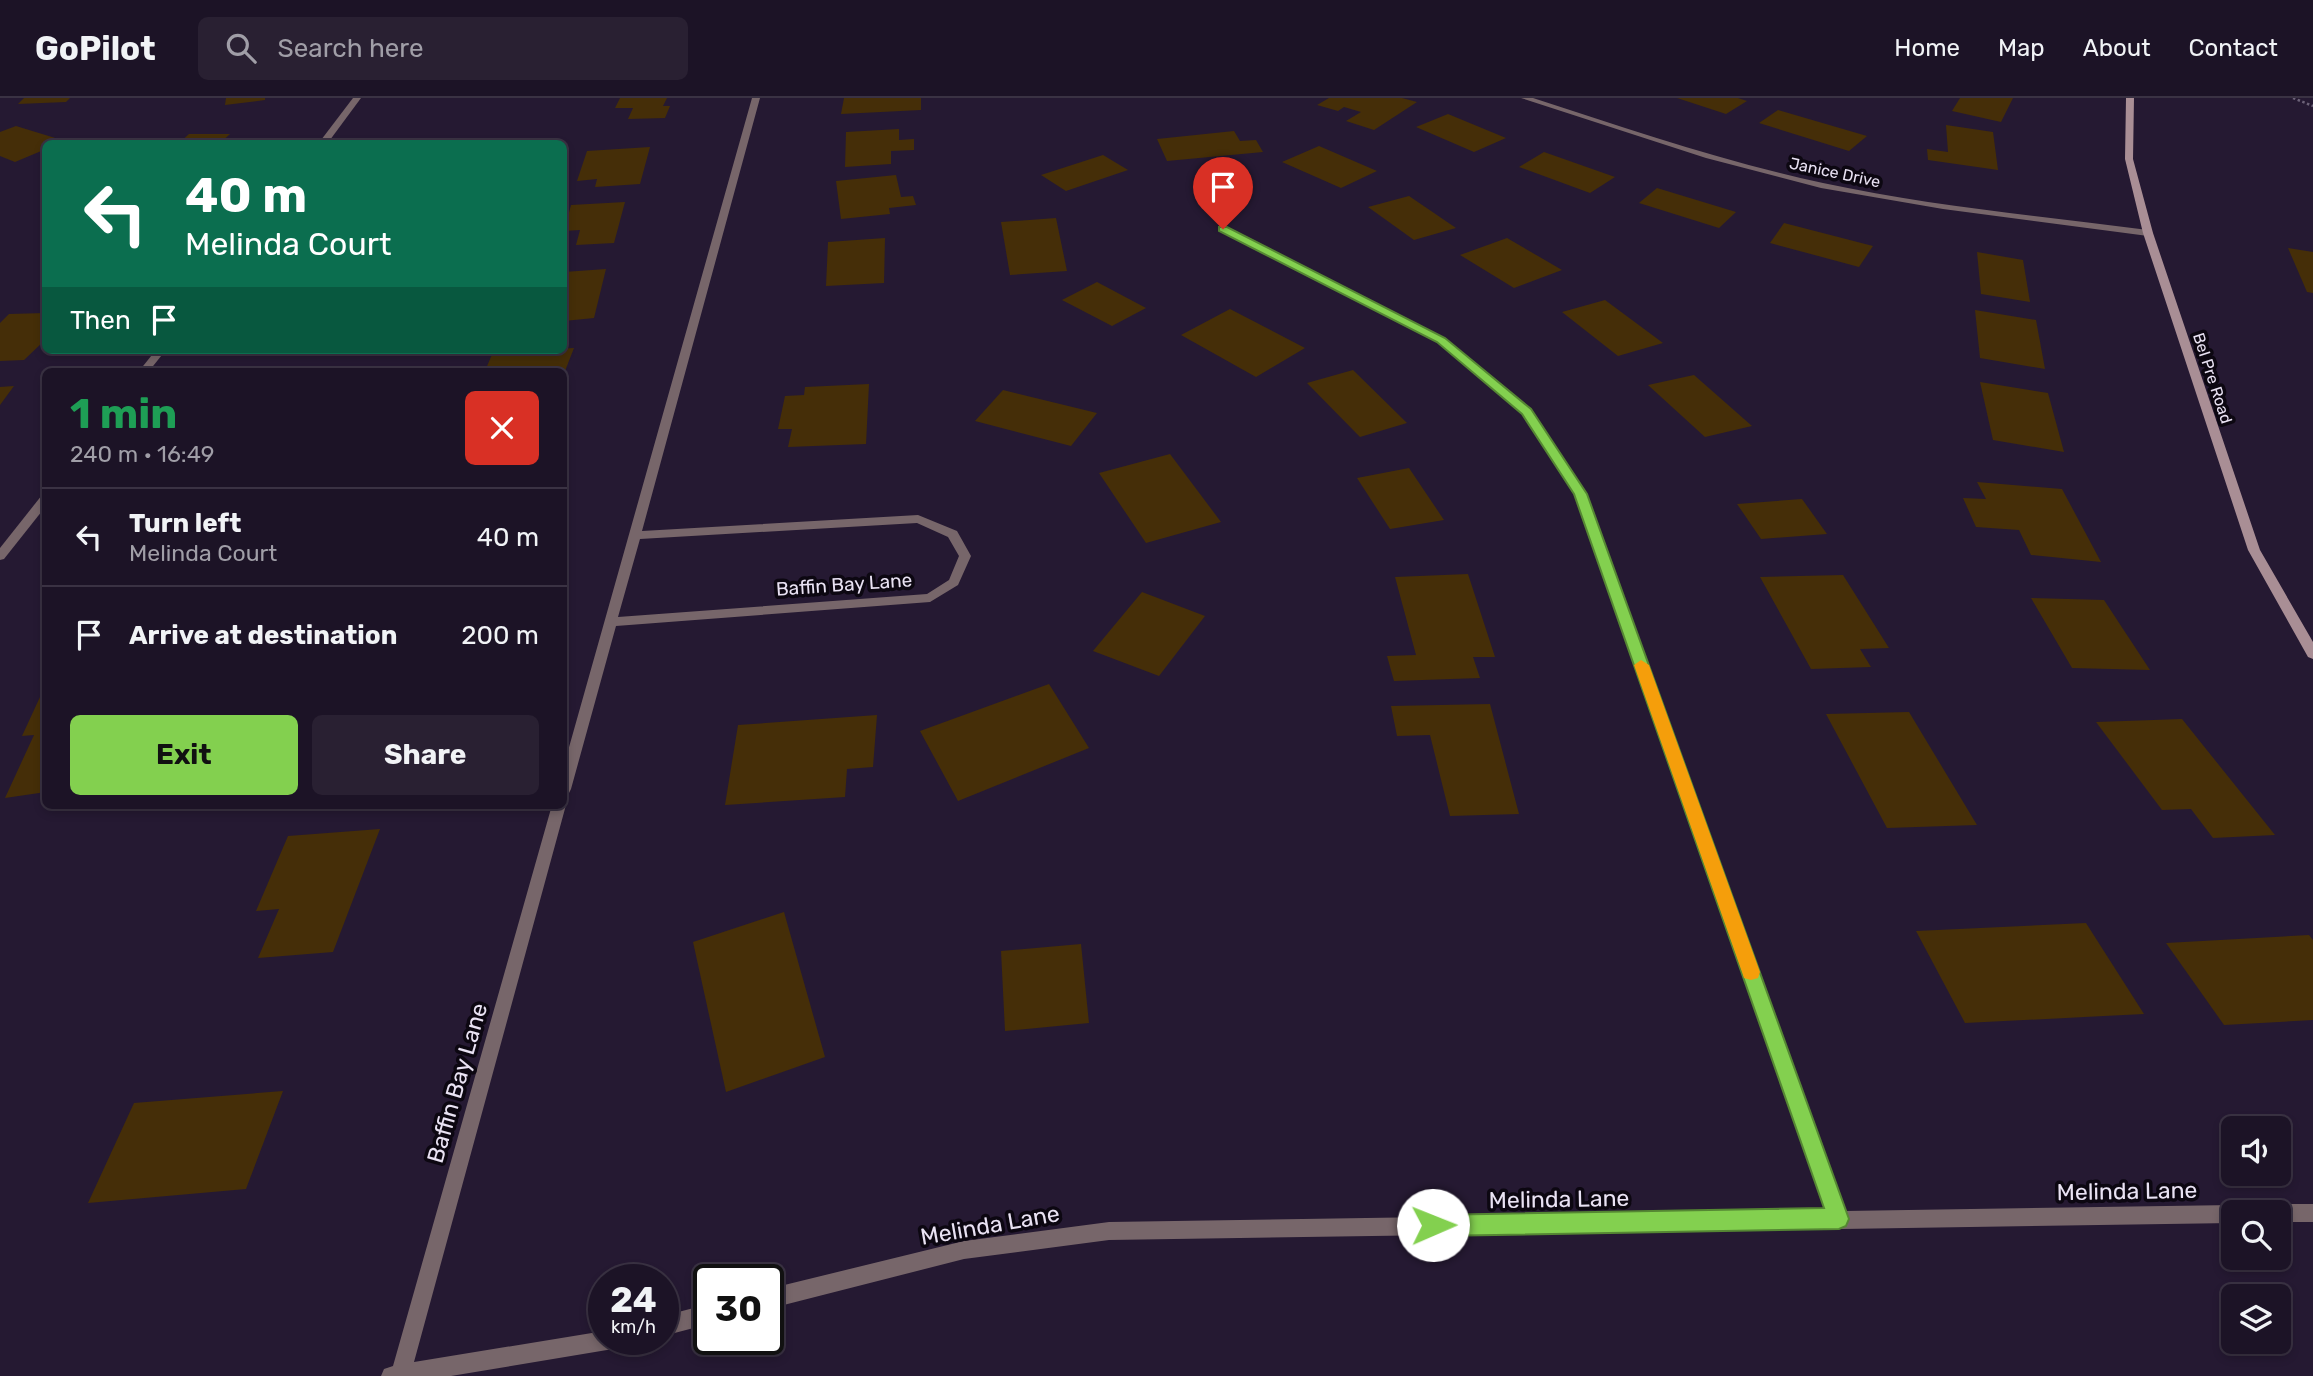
<!DOCTYPE html>
<html lang="en">
<head>
<meta charset="utf-8">
<style>
	body { margin:0; font-family:Rubik,sans-serif; background:#292032; color:#f1f3f6; height:100vh; display:flex; flex-direction:column; font-size:26px; white-space:nowrap }
	* { box-sizing:border-box; margin:0 }
	p { font-size:23px; color:#a09ea7 }
	.icon { flex:none; width:38px; height:38px; fill:none; stroke:currentColor; stroke-width:2; stroke-linecap:round; stroke-linejoin:round }
	.map { position:relative; flex:1; overflow:hidden }
	.side { position:absolute; left:42px; top:270px; width:525px; height:441px; display:flex; flex-direction:column; background:#1c1326; border-radius:10px; box-shadow:0 4px 10px #0003,0 0 0 2px #3a3243 }
	.side>* { flex:none }
	.banner { position:absolute; left:42px; top:42px; width:525px; height:214px; border-radius:10px; box-shadow:0 4px 10px #0003,0 0 0 2px #3a3243; background:#0b6e4f; color:#fff; overflow:hidden }
	.fabs { position:absolute; left:2221px; top:1018px; display:grid; gap:14px }
	.fabs a { display:grid; place-items:center; width:70px; height:70px; border-radius:10px; background:#1c1326; box-shadow:0 4px 10px #0003,0 0 0 2px #3a3243; font-size:35px }
	.speed { position:absolute; left:588px; top:1166px; display:flex; gap:14px; font-size:35px; font-weight:700; text-align:center }
	.speed>* { display:grid; place-content:center; width:91px; height:91px; border-radius:50%; background:#1c1326; box-shadow:0 4px 10px #0003,0 0 0 2px #3a3243; line-height:1 }
	.speed small { font-size:18px; font-weight:400 }
	.speed .limit { border:4px solid #111; border-radius:10px; background:#fff; color:#111 }
	.pin { position:absolute; display:grid; place-items:center; width:60px; height:60px; color:#fff; margin:-72px -30px; border-radius:50% 50% 50% 0; rotate:-45deg; box-shadow:0 0 7px #0007 }
	.pin .icon { rotate:45deg }
	.me { position:absolute; width:77px; margin:-38px; rotate:89deg; stroke-linejoin:round; filter:drop-shadow(0 0 5px #0008) }
	.turn { display:flex; align-items:center; gap:24px; height:147px; padding:0 28px; font-size:32px }
	.turn .icon { width:91px; height:91px; stroke-width:2.5 }
	.turn b { display:block; font-size:49px; line-height:60px }
	.then { display:flex; align-items:center; height:66px; padding:0 28px; background:#0003; gap:14px; font-size:26px }
	.round { display:grid; place-items:center; flex:none; width:74px; height:74px; border-radius:10px; background:#292032 }
	.headline { display:flex; align-items:center; justify-content:space-between; height:119px; padding:0 28px }
	h1 { font-size:42px; font-weight:700; line-height:52px; color:#1e9e55 }
	.action { display:flex; gap:14px; margin-top:auto; padding:14px 28px }
	.action a { flex:1; height:80px; border-radius:10px; background:#83d04f; color:#111; font-size:28px; font-weight:700; line-height:80px; text-align:center }
	.action a+a { background:#292032; color:#f1f3f6 }
	ul { padding:0; list-style:none }
	li { display:flex; align-items:center; gap:21px; height:98px; padding:0 28px; border-top:2px solid #3a3243 }
	li div { flex:1 }
	li b { display:block; font-size:26px }
	li em { font-style:normal }
	header { display:flex; align-items:center; gap:42px; box-sizing:border-box; height:98px; padding:0 35px; background:#1c1326; border-bottom:2px solid #3a3243 }
	header strong { font-size:33px }
	nav { display:flex; gap:38px; margin-inline-start:auto; font-size:24px }
	.search { width:490px; height:63px; background:#292032; display:flex; align-items:center; gap:18px; box-sizing:border-box; padding:0 24px; border-radius:10px; color:#a09ea7; font-size:26px }
	.map>svg:first-child { display:block }
	.building { fill:#452e08 }
	.lines { fill:none; stroke-linecap:round; stroke-linejoin:round }
	.path { stroke:#6c6278; stroke-width:2.5; stroke-dasharray:2.5 2.5; stroke-linecap:butt }
	.street { fill:#77666a; fill-rule:evenodd }
	.secondary { fill:#a98e95; fill-rule:evenodd }
	.route { fill:#83d04f; stroke:#558733; stroke-width:2 }
	.slow { fill:#f59e0b }
	.labels { text-anchor:middle; stroke-width:7; stroke-linejoin:round; paint-order:stroke }
	.far-street-label { font-size:16px; fill:#e9e2f3; stroke:#0c0711 }
	.street-label { font-size:19px; fill:#e9e2f3; stroke:#0c0711 }
	.near-street-label { font-size:23px; fill:#e9e2f3; stroke:#0c0711 }
</style>
</head>
<body>
<header>
<strong>GoPilot</strong>
<div class="search"><svg class="icon" aria-label="search" viewBox="0 0 24 24"><circle cx="10" cy="10" r="6"/><path d="M15 15l6 6"/></svg>Search here</div>
<nav><a>Home</a><a>Map</a><a>About</a><a>Contact</a></nav>
</header>
<div class="map">
<svg width="2313" height="1278" viewBox="0 0 2313 1278">
	<rect width="100%" height="100%" fill="#251932"/>
	<g class="building">
		<polygon points="24,0 70,0 66,4 18,6"/>
		<polygon points="226,0 265,0 265,2 225,7"/>
		<polygon points="620,0 667,0 663,8 670,8 665,20 628,21 633,10 615,10"/>
		<polygon points="844,0 921,0 921,12 841,16"/>
		<polygon points="1329,0 1402,0 1417,4 1374,32 1346,23 1361,14 1344,9 1338,13 1317,7"/>
		<polygon points="1677,0 1738,0 1747,3 1726,16"/>
		<polygon points="1960,0 2013,0 2001,24 1952,13"/>
		<polygon points="1778,12 1867,38 1849,53 1759,25"/>
		<polygon points="1448,16 1506,40 1474,54 1416,29"/>
		<polygon points="1946,27 1993,34 1998,72 1928,62 1927,51 1948,54"/>
		<polygon points="16,28 65,43 46,46 46,51 15,64 0,58 0,34"/>
		<polygon points="899,31 899,42 914,41 914,52 891,53 891,66 845,69 846,34"/>
		<polygon points="1234,33 1240,43 1256,42 1263,54 1167,63 1157,41"/>
		<polygon points="189,36 230,36 219,46 178,46"/>
		<polygon points="1319,48 1377,73 1341,90 1282,64"/>
		<polygon points="650,49 640,86 595,89 597,81 577,83 587,53"/>
		<polygon points="1544,54 1615,79 1590,95 1519,69"/>
		<polygon points="1103,57 1128,72 1066,93 1041,77"/>
		<polygon points="896,77 901,99 913,98 916,107 889,110 890,116 841,121 836,83"/>
		<polygon points="1657,90 1736,114 1719,130 1639,105"/>
		<polygon points="1409,98 1456,130 1414,142 1368,109"/>
		<polygon points="625,104 614,145 576,147 580,132 564,133 571,107"/>
		<polygon points="1056,120 1067,173 1010,177 1001,124"/>
		<polygon points="1784,125 1873,148 1859,169 1770,145"/>
		<polygon points="885,140 884,185 826,188 828,144"/>
		<polygon points="1507,140 1562,172 1514,190 1460,157"/>
		<polygon points="2288,150 2313,154 2313,195 2307,194"/>
		<polygon points="1977,154 2023,162 2030,204 1981,196"/>
		<polygon points="606,171 594,220 564,223 564,174"/>
		<polygon points="1097,184 1146,210 1112,228 1062,202"/>
		<polygon points="1605,202 1663,245 1618,258 1562,214"/>
		<polygon points="1230,211 1305,250 1256,279 1181,237"/>
		<polygon points="1975,212 2036,222 2045,271 1980,260"/>
		<polygon points="46,215 46,241 24,262 0,263 0,225 9,216"/>
		<polygon points="574,250 565,273 485,273 493,254"/>
		<polygon points="1353,272 1407,325 1360,339 1307,285"/>
		<polygon points="1694,277 1752,328 1705,339 1648,287"/>
		<polygon points="1980,284 2048,295 2064,354 1993,342"/>
		<polygon points="869,286 866,346 788,349 792,331 778,331 785,298 804,297 805,289"/>
		<polygon points="14,288 0,307 0,289"/>
		<polygon points="1003,292 1097,315 1071,348 975,323"/>
		<polygon points="1170,356 1221,424 1146,445 1099,375"/>
		<polygon points="1409,370 1444,422 1390,431 1357,380"/>
		<polygon points="1977,384 2062,391 2101,464 2031,457 2019,432 1976,429 1963,400 1986,401"/>
		<polygon points="1802,401 1827,436 1761,441 1737,406"/>
		<polygon points="1468,476 1495,559 1473,559 1480,580 1394,583 1387,558 1416,557 1395,479"/>
		<polygon points="1843,477 1889,550 1860,551 1871,569 1811,571 1760,479"/>
		<polygon points="1142,494 1205,518 1159,578 1093,553"/>
		<polygon points="2031,500 2104,502 2150,572 2072,570"/>
		<polygon points="1049,586 1089,650 958,703 920,633"/>
		<polygon points="46,598 46,694 5,700 34,637 22,638 40,599"/>
		<polygon points="1490,606 1519,716 1450,718 1430,637 1397,638 1391,608"/>
		<polygon points="1909,614 1977,727 1887,730 1826,616"/>
		<polygon points="877,617 873,669 847,671 845,699 725,707 738,627"/>
		<polygon points="2182,621 2275,737 2213,740 2191,711 2162,712 2096,624"/>
		<polygon points="380,731 333,854 258,860 279,811 256,813 288,738"/>
		<polygon points="784,814 825,959 726,994 693,844"/>
		<polygon points="2086,825 2144,916 1965,925 1916,833"/>
		<polygon points="2309,837 2313,842 2313,922 2224,927 2166,845"/>
		<polygon points="1081,846 1089,925 1005,933 1001,853"/>
		<polygon points="283,993 246,1091 88,1105 134,1005"/>
	</g>
	<g class="lines">
		<polyline class="path" points="2293,0 2313,8"/>
		<g class="street">
			<polygon points="353,0 361,0 327,46 318,46"/>
			<path d="M752,0h8l-118,433 276,-16 39,16 14,25 -13,29 -28,17 -314,24 -45,163 -2,4 -5,2v-30zM917,425l31,14 11,19 -10,24 -22,14 -309,23 22,-78z"/>
			<path d="M1521,0h12c96,31 191,64 290,85 107,23 216,33 325,47l5,3 -5,3 -205,-27 -122,-21 -115,-30z"/>
			<polygon points="1220,129 1226,129 1445,240 1530,312 1587,396 1845,1113 2233,1107 2240,1109 2242,1115 2233,1115 2233,1125 1109,1142 964,1161 768,1211 768,1191 964,1143 1109,1124 1827,1113 1575,396 1522,316 1437,244 1220,133"/>
			<polygon points="156,252 166,252 149,273 139,273"/>
			<polygon points="42,397 46,397 46,408 4,461 0,462 0,450"/>
			<polygon points="564,703 566,707 414,1264 604,1233 604,1241 623,1241 620,1248 613,1251 451,1278 381,1278 384,1271 393,1268 552,707 564,707"/>
			<polygon points="2278,1106 2313,1106 2313,1124 2278,1124 2278,1115 2269,1115 2271,1108"/>
			<polygon points="709,1206 709,1226 663,1238 663,1218"/>
		</g>
		<polygon class="secondary" points="2126,0 2134,0 2133,61 2153,135 2260,452 2313,544 2313,561 2308,559 2248,452 2143,135 2125,61"/>
	</g>
	<polygon class="route" points="1219,129 1227,129 1445,240 1531,311 1587,396 1849,1121 1846,1128 1839,1131 1433,1138 1426,1135 1422,1127 1426,1120 1433,1117 1824,1110 1574,396 1522,316 1437,244 1219,133"/>
	<polygon class="slow" points="1641,562 1649,567 1760,874 1758,880 1751,882 1744,880 1742,874 1634,567"/>
	<g class="labels">
		<g class="far-street-label">
			<text transform="translate(1835 74) rotate(12)" y="6">Janice Drive</text>
			<text transform="translate(2213 280) rotate(72)" y="6">Bel Pre Road</text>
		</g>
		<g class="street-label">
			<text transform="translate(844 486) rotate(-4)" y="7">Baffin Bay Lane</text>
		</g>
		<g class="near-street-label">
			<text transform="translate(457 985) rotate(-74)" y="8">Baffin Bay Lane</text>
			<text transform="translate(2127 1093) rotate(-1)" y="8">Melinda Lane</text>
			<text transform="translate(1559 1101) rotate(-1)" y="8">Melinda Lane</text>
			<text transform="translate(990 1127) rotate(-10)" y="8">Melinda Lane</text>
		</g>
	</g>
</svg>
<div class="fabs">
<a><svg class="icon" aria-label="sound" viewBox="0 0 24 24"><path d="M4 9h4l5-4v14l-5-4H4zM17 9q2 3 0 6"/></svg></a>
<a><svg class="icon" aria-label="search" viewBox="0 0 24 24"><circle cx="10" cy="10" r="6"/><path d="M15 15l6 6"/></svg></a>
<a><svg class="icon" aria-label="layers" viewBox="0 0 24 24"><path d="M12 4l9 5-9 5-9-5zM3 14l9 5 9-5"/></svg></a>
</div>
<div class="speed"><div>24<small>km/h</small></div><div class="limit">30</div></div>
<div class="pin" style="left:1223px;top:131px;background:#d93025"><svg class="icon" aria-label="arrive" viewBox="0 0 24 24"><path d="M6 21V4h12l-3 4 3 4H6"/></svg></div>
<svg class="me" style="left:1433px;top:1127px" viewBox="-20 -20 40 40"><circle r="19" fill="#fff"/><path d="M0-13L10 11 0 6-10 11z" fill="#83d04f"/></svg>
<div class="banner">
<div class="turn"><svg class="icon" aria-label="left" viewBox="0 0 24 24"><path d="M17 20v-9H6M10 6l-5 5 5 5"/></svg><div><b>40 m</b>Melinda Court</div></div>
<div class="then">Then<svg class="icon" aria-label="arrive" viewBox="0 0 24 24"><path d="M6 21V4h12l-3 4 3 4H6"/></svg></div>
</div>
<section class="side">
<div class="headline"><div><h1>1 min</h1><p>240 m · 16:49</p></div><a class="round" style="background:#d93025;color:#fff"><svg class="icon" aria-label="close" viewBox="0 0 24 24"><path d="M6 6l12 12M18 6L6 18"/></svg></a></div>
<ul>
<li><svg class="icon" aria-label="left" viewBox="0 0 24 24"><path d="M17 20v-9H6M10 6l-5 5 5 5"/></svg><div><b>Turn left</b><p>Melinda Court</p></div><em>40 m</em></li>
<li><svg class="icon" aria-label="arrive" viewBox="0 0 24 24"><path d="M6 21V4h12l-3 4 3 4H6"/></svg><div><b>Arrive at destination</b></div><em>200 m</em></li>
</ul>
<div class="action"><a>Exit</a><a>Share</a></div>
</section>
</div>
</body>
</html>
